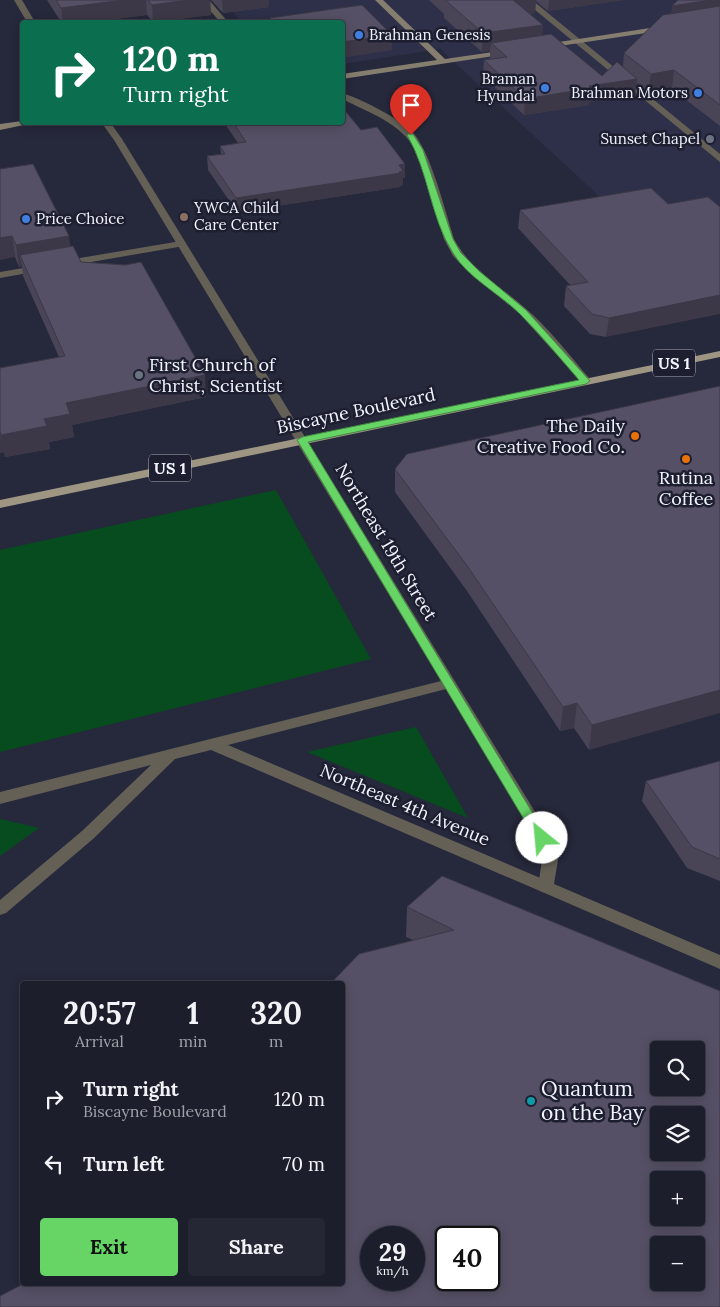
<!DOCTYPE html>
<html lang="en">
<head>
<meta charset="utf-8">
<style>
	body { margin:0; font-family:Lora,serif; background:#252734; color:#f1f3f6; height:100vh; display:flex; flex-direction:column; font-size:19px; white-space:nowrap }
	* { box-sizing:border-box; margin:0 }
	p { font-size:16px; color:#a0a2a9 }
	.icon { flex:none; width:28px; height:28px; fill:none; stroke:currentColor; stroke-width:2; stroke-linecap:round; stroke-linejoin:round }
	.map { position:relative; flex:1; overflow:hidden }
	.panel { position:absolute; left:20px; top:981px; width:325px; height:305px; display:flex; flex-direction:column; background:#1c1e2c; border-radius:5px; box-shadow:0 2px 12px #0003,0 0 0 1px #3a3c48 }
	.panel>* { flex:none }
	.hud { position:absolute; left:20px; top:20px; width:325px; height:105px; border-radius:5px; box-shadow:0 2px 12px #0003,0 0 0 1px #3a3c48; background:#0b6e4f; color:#fff; overflow:hidden }
	.fabs { position:absolute; left:650px; top:1041px; display:grid; gap:10px }
	.fabs a { display:grid; place-items:center; width:55px; height:55px; border-radius:5px; background:#1c1e2c; box-shadow:0 2px 12px #0003,0 0 0 1px #3a3c48; font-size:25px }
	.speed { position:absolute; left:360px; top:1226px; display:flex; gap:10px; font-size:25px; font-weight:700; text-align:center }
	.speed>* { display:grid; place-content:center; width:65px; height:65px; border-radius:50%; background:#1c1e2c; box-shadow:0 2px 12px #0003,0 0 0 1px #3a3c48; line-height:1 }
	.speed small { font-size:12px; font-weight:400 }
	.speed .limit { border:2px solid #111; border-radius:8px; background:#fff; color:#111 }
	.pin { position:absolute; display:grid; place-items:center; width:42px; height:42px; color:#fff; margin:-51px -21px; border-radius:50% 50% 50% 0; rotate:-45deg; box-shadow:0 0 5px #0007 }
	.pin .icon { rotate:45deg }
	.me { position:absolute; width:55px; margin:-28px; rotate:332deg; stroke-linejoin:round; filter:drop-shadow(0 0 4px #0008) }
	.turn { display:flex; align-items:center; gap:18px; height:105px; padding:0 20px; font-size:22px }
	.turn .icon { width:65px; height:65px; stroke-width:2.5 }
	.turn b { display:block; font-size:35px; line-height:42px }
	.eta { display:flex; justify-content:space-evenly; align-items:center; height:85px; text-align:center }
	.eta b { font-size:30px; font-weight:700; line-height:35px }
	.cta { display:flex; gap:10px; margin-top:auto; padding:10px 20px }
	.cta a { flex:1; height:58px; border-radius:5px; background:#67d466; color:#111; font-size:20px; font-weight:700; line-height:58px; text-align:center }
	.cta a+a { background:#252734; color:#f1f3f6 }
	ul { padding:0; list-style:none }
	li { display:flex; align-items:center; gap:15px; height:65px; padding:0 20px }
	li div { flex:1 }
	li b { display:block; font-size:19px }
	li em { font-style:normal }
	.map>svg:first-child { display:block }
	.built { fill:#2e3049 }
	.green { fill:#064c1e }
	.lines { fill:none; stroke-linecap:round; stroke-linejoin:round }
	.minor { fill:#646056; fill-rule:evenodd }
	.tertiary { fill:#646056; fill-rule:evenodd }
	.secondary { fill:#857e6f; fill-rule:evenodd }
	.primary { fill:#9e9582; fill-rule:evenodd }
	.wall { fill:#494557 }
	.shaded-wall { fill:#3c3847 }
	.building { fill:#555065; stroke:#3c3847; fill-rule:evenodd }
	.route { fill:#67d466; stroke:#438a42 }
	.shop-dot { fill:#3f7fe0; stroke:#1d1e30; stroke-width:2 }
	.worship-dot { fill:#6b7280; stroke:#1d1e30; stroke-width:2 }
	.education-dot { fill:#8d6e63; stroke:#1d1e30; stroke-width:2 }
	.food-dot { fill:#e8710a; stroke:#1d1e30; stroke-width:2 }
	.culture-dot { fill:#0f9aa8; stroke:#1d1e30; stroke-width:2 }
	.labels { text-anchor:middle; stroke-width:5; stroke-linejoin:round; paint-order:stroke }
	.far-poi-label { font-size:15px; fill:#f1f3fd; stroke:#1d1e30; text-anchor:start }
	.shield { fill:#1d1e30; stroke:#b1b3c0; stroke-width:1 }
	.shield-label { font-size:16px; font-weight:bold; fill:#f1f3fd }
	.poi-label { font-size:18px; fill:#f1f3fd; stroke:#1d1e30; text-anchor:start }
	.street-label { font-size:18px; fill:#f1f3fd; stroke:#1d1e30 }
	.near-poi-label { font-size:21px; fill:#f1f3fd; stroke:#1d1e30; text-anchor:start }
</style>
</head>
<body>
<div class="map">
<svg width="720" height="1307" viewBox="0 0 720 1307">
	<rect width="100%" height="100%" fill="#26283b"/>
	<polygon class="built" points="224,0 720,0 720,308 440,49 343,64 342,22 241,22"/>
	<g class="green">
		<polygon points="276,490 371,659 0,752 0,550"/>
		<polygon points="416,727 468,818 307,752"/>
		<polygon points="0,820 1,819 39,828 0,856"/>
	</g>
	<g class="lines">
		<g class="minor">
			<polygon points="14,0 22,0 35,22 27,22"/>
			<polygon points="201,0 209,0 228,22 220,22"/>
			<polygon points="523,0 532,0 720,154 720,162"/>
			<path d="M342,93c18,5 63,28 73,42 17,22 30,76 39,104 16,30 46,47 71,69 24,20 44,47 65,71l2,2 -2,2h-8l-63,-70 -47,-38 -19,-19 -9,-17 -28,-89c-17,-28 -46,-37 -74,-51z"/>
			<polygon points="181,241 186,244 184,246 62,267 57,264 62,261"/>
			<polygon points="41,265 46,268 45,270 0,278 0,272"/>
			<polygon points="449,679 454,681 456,684 454,687 228,745 552,883 554,887 552,891 546,893 540,891 211,750 175,759 93,839 6,913 0,915 0,900 82,831 151,765 0,804 0,792"/>
		</g>
		<polygon class="tertiary" points="101,122 110,122 122,139 545,828 558,860 554,884 720,955 720,969 540,891 538,887 542,860 533,833 114,140"/>
		<g class="secondary">
			<polygon points="375,0 383,0 445,59 507,50 511,52 507,54 342,79 342,74 437,60"/>
			<polygon points="663,26 667,28 666,30 546,48 542,46 546,44"/>
			<polygon points="22,121 38,122 0,130 0,124"/>
		</g>
		<polygon class="primary" points="720,351 720,357 0,508 0,500"/>
	</g>
	<g class="wall">
		<polygon points="47,0 210,0 211,15 155,22 153,22 147,15 92,22 61,22"/>
		<polygon points="211,0 269,0 269,7 223,13"/>
		<polygon points="429,0 623,0 548,11 536,1 535,13 529,14 543,25 542,35 602,76 623,67 624,53 671,13 720,0 720,126 672,89 648,93 637,83 635,95 589,102 589,105 524,115 483,76 484,60 491,59 490,59 490,50 482,52 444,18 444,14"/>
		<polygon points="225,122 342,122 361,130 405,178 403,178 403,185 400,186 400,187 237,212 208,170 207,156 221,154 220,146 238,143 225,124"/>
		<polygon points="0,169 70,246 81,262 206,397 72,425 74,437 49,442 50,449 5,457 4,452 0,453 0,368 59,357 23,276 22,266 19,267 15,257"/>
		<polygon points="651,188 606,337 590,334 564,306 566,286 571,286 518,228 520,210"/>
		<polygon points="720,386 589,750 574,728 560,731 467,591 395,492 395,469"/>
		<polygon points="720,761 720,881 687,868 642,801 646,781"/>
		<polygon points="407,907 720,991 342,1284 413,940 406,937"/>
	</g>
	<g class="shaded-wall">
		<polygon points="124,0 146,0 147,15 92,22 63,22 61,8"/>
		<polygon points="188,0 210,0 211,15 153,22 152,5"/>
		<polygon points="222,0 269,0 269,7 223,13"/>
		<polygon points="511,0 536,0 535,13 510,16"/>
		<polygon points="549,0 623,0 548,11"/>
		<polygon points="711,0 720,0 720,16 670,24 672,6"/>
		<polygon points="543,25 541,43 491,43 490,50 482,52 483,33"/>
		<polygon points="392,35 392,50 342,58 342,42"/>
		<polygon points="674,70 672,89 648,93 651,74"/>
		<polygon points="637,79 635,95 589,102 589,105 524,115 525,99 589,86"/>
		<polygon points="405,164 405,178 403,178 403,185 400,186 400,187 237,212 236,198"/>
		<polygon points="12,236 15,257 0,260 0,238"/>
		<polygon points="69,236 72,258 20,255 22,266 19,267 16,245"/>
		<polygon points="720,295 720,314 606,337 609,318"/>
		<polygon points="205,375 206,397 72,425 74,437 49,442 50,449 5,457 1,435 44,419 66,403"/>
		<polygon points="0,432 4,452 0,453"/>
		<polygon points="720,690 720,713 589,750 592,725"/>
		<polygon points="577,703 574,728 560,731 563,707"/>
	</g>
	<g class="building">
		<polygon points="56,0 124,0 61,8"/>
		<polygon points="148,0 188,0 152,5"/>
		<polygon points="445,0 513,0 543,25 483,33"/>
		<polygon points="678,0 711,0 672,6"/>
		<polygon points="362,5 392,35 342,42 342,22 274,22 270,18"/>
		<polygon points="720,6 720,105 674,70 651,74 624,53 663,15"/>
		<polygon points="551,34 602,76 617,62 637,79 589,86 591,88 525,99 484,60 507,57 491,43"/>
		<polygon points="342,107 361,130 377,127 405,164 399,165 403,171 399,172 401,173 236,198 207,156 225,154 220,146 246,142 233,122 342,122"/>
		<polygon points="33,164 69,236 16,245 12,236 0,238 0,169"/>
		<polygon points="651,188 668,204 708,197 720,207 720,295 609,318 592,314 566,286 588,282 520,210"/>
		<polygon points="73,246 81,262 125,265 141,262 205,375 66,403 70,414 44,419 47,426 1,435 0,431 0,368 65,356 20,255"/>
		<polygon points="720,386 720,690 592,725 577,703 563,707 468,567 395,469 407,454"/>
		<polygon points="720,761 720,859 692,847 646,781"/>
		<path d="M442,876l278,115v316h-720v-11l23,-12h319v-300h-12l29,-30 95,-24 -47,-23zM659,1050h37v38h-37zM659,1115h37v37h-37zM659,1180h37v38h-37zM371,1238h43v42h-43zM446,1238h43v42h-43zM659,1245h37v37h-37z"/>
	</g>
	<path class="route" d="M408,134h5l10,16 30,89 8,14 18,18 47,39 64,71 -4,3 -278,58 238,393 2,3 -2,3h-9l-240,-401 5,-3 277,-57c-19,-22 -38,-45 -59,-66 -21,-21 -52,-36 -67,-61 -23,-36 -24,-81 -46,-118z"/>
	<g class="shop-dot">
		<circle cx="359" cy="35" r="5"/>
		<circle cx="545" cy="88" r="5"/>
		<circle cx="698" cy="93" r="5"/>
		<circle cx="26" cy="219" r="5"/>
	</g>
	<g class="worship-dot">
		<circle cx="710" cy="139" r="5"/>
		<circle cx="139" cy="375" r="5"/>
	</g>
	<circle class="education-dot" cx="184" cy="217" r="5"/>
	<g class="food-dot">
		<circle cx="635" cy="436" r="5"/>
		<circle cx="686" cy="459" r="5"/>
	</g>
	<circle class="culture-dot" cx="531" cy="1101" r="5"/>
	<g class="labels">
		<g class="far-poi-label">
			<text x="369" y="40">Brahman Genesis</text>
			<text x="535" y="84" text-anchor="end">Braman<tspan x="535" dy="17">Hyundai</tspan></text>
			<text x="688" y="98" text-anchor="end">Brahman Motors</text>
			<text x="700" y="144" text-anchor="end">Sunset Chapel</text>
			<text x="194" y="213">YWCA Child<tspan x="194" dy="17">Care Center</tspan></text>
			<text x="36" y="224">Price Choice</text>
		</g>
		<g class="shield">
			<rect x="653" y="349.5" width="42" height="27" rx="4"/>
			<rect x="149" y="454.5" width="42" height="27" rx="4"/>
		</g>
		<g class="shield-label">
			<text x="674" y="369">US 1</text>
			<text x="170" y="474">US 1</text>
		</g>
		<g class="poi-label">
			<text x="149" y="371">First Church of<tspan x="149" dy="21">Christ, Scientist</tspan></text>
			<text x="625" y="432" text-anchor="end">The Daily<tspan x="625" dy="21">Creative Food Co.</tspan></text>
			<text x="686" y="484" text-anchor="middle">Rutina<tspan x="686" dy="21">Coffee</tspan></text>
		</g>
		<g class="street-label">
			<text transform="translate(356 411) rotate(-12)" y="6">Biscayne Boulevard</text>
			<text transform="translate(386 542) rotate(59)" y="6">Northeast 19th Street</text>
			<text transform="translate(405 805) rotate(23)" y="6">Northeast 4th Avenue</text>
		</g>
		<g class="near-poi-label">
			<text x="541" y="1096">Quantum<tspan x="541" dy="24">on the Bay</tspan></text>
		</g>
	</g>
</svg>
<div class="fabs">
<a><svg class="icon" aria-label="search" viewBox="0 0 24 24"><circle cx="10" cy="10" r="6"/><path d="M15 15l6 6"/></svg></a>
<a><svg class="icon" aria-label="layers" viewBox="0 0 24 24"><path d="M12 4l9 5-9 5-9-5zM3 14l9 5 9-5"/></svg></a>
<a>+</a>
<a>−</a>
</div>
<div class="speed"><div>29<small>km/h</small></div><div class="limit">40</div></div>
<div class="pin" style="left:411px;top:135px;background:#d93025"><svg class="icon" aria-label="arrive" viewBox="0 0 24 24"><path d="M6 21V4h12l-3 4 3 4H6"/></svg></div>
<svg class="me" style="left:542px;top:838px" viewBox="-20 -20 40 40"><circle r="19" fill="#fff"/><path d="M0-13L10 11 0 6-10 11z" fill="#67d466"/></svg>
<div class="hud">
<div class="turn"><svg class="icon" aria-label="right" viewBox="0 0 24 24"><path d="M7 20v-9h11M14 6l5 5-5 5"/></svg><div><b>120 m</b>Turn right</div></div>
</div>
<section class="panel">
<div class="eta">
<div><b>20:57</b><p>Arrival</p></div>
<div><b>1</b><p>min</p></div>
<div><b>320</b><p>m</p></div>
</div>
<ul>
<li><svg class="icon" aria-label="right" viewBox="0 0 24 24"><path d="M7 20v-9h11M14 6l5 5-5 5"/></svg><div><b>Turn right</b><p>Biscayne Boulevard</p></div><em>120 m</em></li>
<li><svg class="icon" aria-label="left" viewBox="0 0 24 24"><path d="M17 20v-9H6M10 6l-5 5 5 5"/></svg><div><b>Turn left</b></div><em>70 m</em></li>
</ul>
<div class="cta"><a>Exit</a><a>Share</a></div>
</section>
</div>
</body>
</html>
